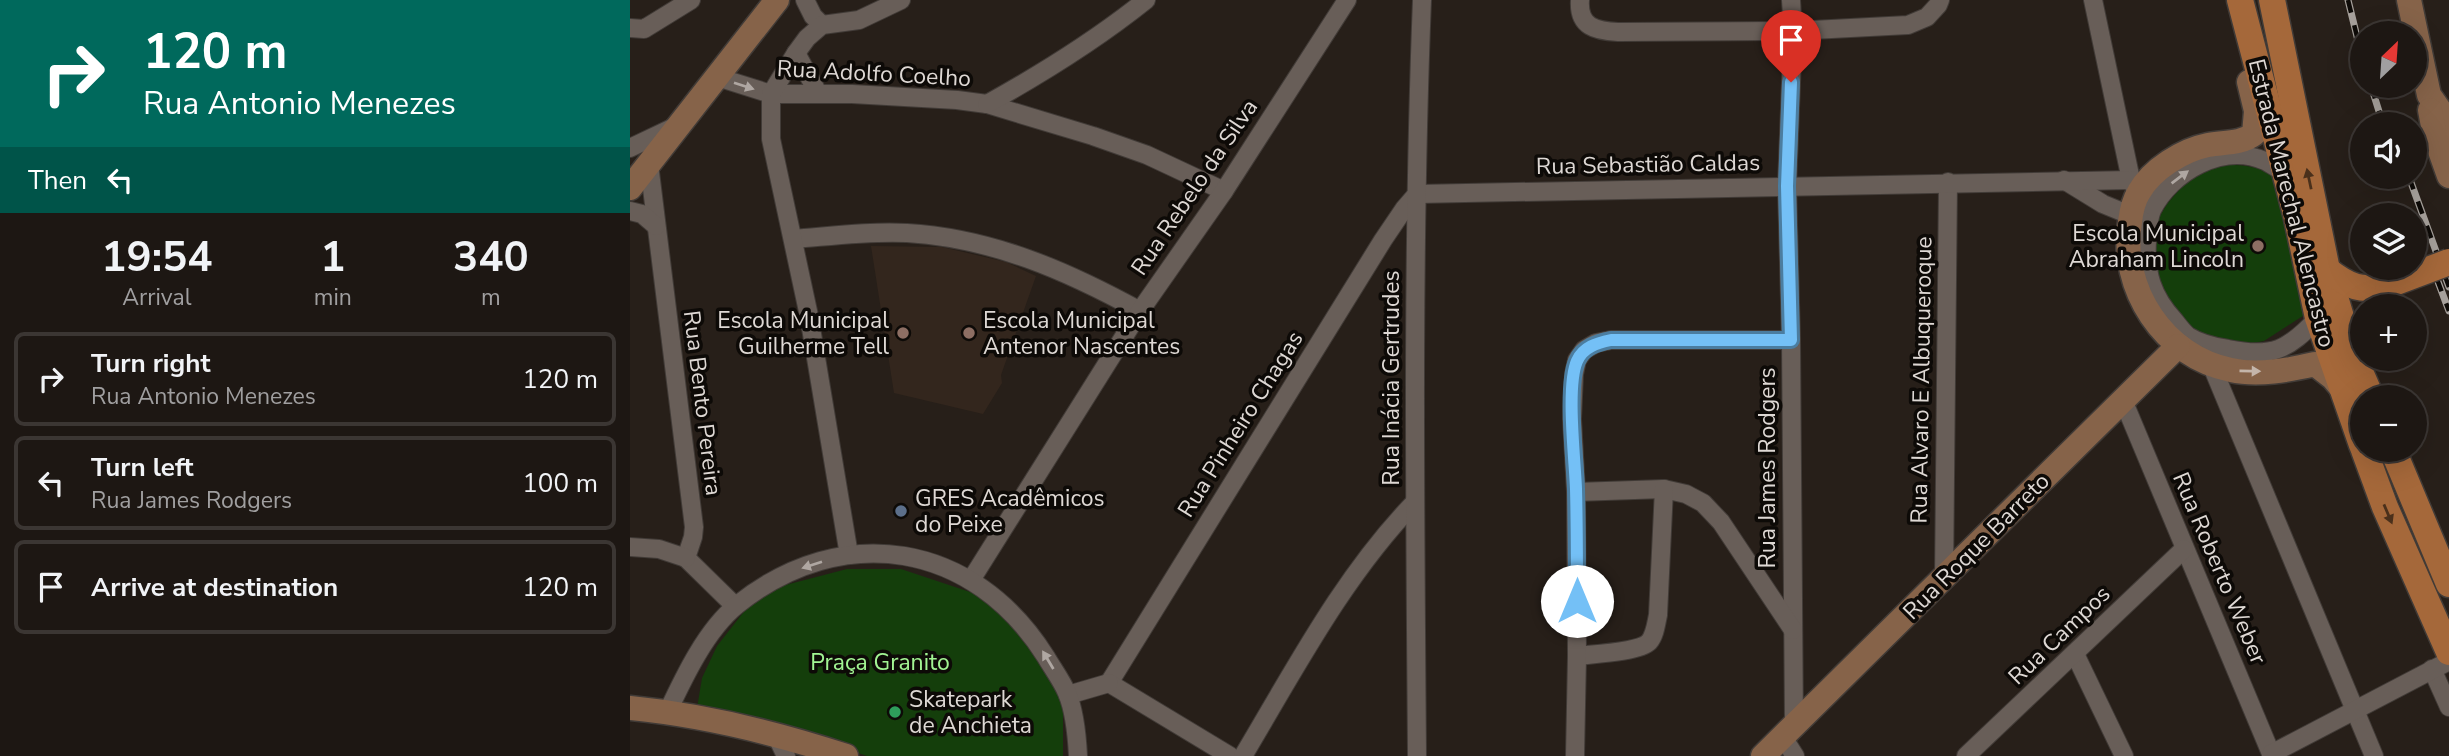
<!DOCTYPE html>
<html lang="en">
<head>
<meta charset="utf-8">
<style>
	body { margin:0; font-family:"Nunito Sans",sans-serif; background:#2a2421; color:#f1f3f6; height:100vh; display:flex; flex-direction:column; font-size:26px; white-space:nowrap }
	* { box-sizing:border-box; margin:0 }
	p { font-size:23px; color:#a09fa0 }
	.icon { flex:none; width:38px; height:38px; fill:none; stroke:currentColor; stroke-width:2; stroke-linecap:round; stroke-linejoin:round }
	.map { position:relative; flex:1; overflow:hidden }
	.sheet { display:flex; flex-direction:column; background:#1d1713; width:630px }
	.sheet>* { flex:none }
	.top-card { background:#00695c; color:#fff; overflow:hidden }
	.needle { width:46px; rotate:25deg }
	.tools { position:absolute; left:1720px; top:21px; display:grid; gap:14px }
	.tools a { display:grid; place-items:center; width:77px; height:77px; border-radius:50%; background:#1d1713; box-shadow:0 7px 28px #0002,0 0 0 2px #3b3633; font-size:35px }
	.pin { position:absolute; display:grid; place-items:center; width:60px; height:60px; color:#fff; margin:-72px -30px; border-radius:50% 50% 50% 0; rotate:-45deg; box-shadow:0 0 7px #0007 }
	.pin .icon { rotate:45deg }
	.me { position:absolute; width:77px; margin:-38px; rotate:0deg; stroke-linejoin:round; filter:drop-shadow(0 0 5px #0008) }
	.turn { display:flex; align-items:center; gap:24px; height:147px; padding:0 28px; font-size:32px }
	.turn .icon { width:91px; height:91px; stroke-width:2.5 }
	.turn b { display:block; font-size:49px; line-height:60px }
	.then { display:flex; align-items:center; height:66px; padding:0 28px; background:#0003; gap:14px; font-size:26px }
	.eta { display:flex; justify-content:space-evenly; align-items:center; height:119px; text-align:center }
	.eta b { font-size:42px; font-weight:700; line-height:49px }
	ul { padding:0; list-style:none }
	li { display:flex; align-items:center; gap:21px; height:94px; margin:0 14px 10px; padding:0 14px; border:4px solid #3b3633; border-radius:10px }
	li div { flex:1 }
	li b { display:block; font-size:26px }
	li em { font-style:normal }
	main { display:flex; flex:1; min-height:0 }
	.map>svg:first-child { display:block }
	.built { fill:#33261d }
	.green { fill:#143e0b }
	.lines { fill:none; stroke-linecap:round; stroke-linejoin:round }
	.street-casing { stroke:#413b37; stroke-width:20 }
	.secondary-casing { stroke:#413b37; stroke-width:27 }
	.primary-casing { stroke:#413b37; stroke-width:29 }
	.street { stroke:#685e58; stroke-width:18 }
	.secondary { stroke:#866349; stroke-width:24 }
	.primary { stroke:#a5683a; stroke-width:26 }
	.rail-casing { stroke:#a6a09b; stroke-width:7 }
	.rail { stroke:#0d0a07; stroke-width:4.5; stroke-dasharray:13; stroke-linecap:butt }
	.primary-bridge-casing { stroke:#413b37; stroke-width:29; stroke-linecap:butt }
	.primary-bridge { stroke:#a5683a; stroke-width:26 }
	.oneway { fill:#afa7a2 }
	.oneway2 { fill:#4a301b }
	.oneway3 { fill:#c4b5aa }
	.route-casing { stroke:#4b7da0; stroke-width:18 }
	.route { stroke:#74c0f6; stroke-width:12 }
	.education-dot { fill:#8d6e63; stroke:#0d0a07; stroke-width:2.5 }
	.service-dot { fill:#5c6f8a; stroke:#0d0a07; stroke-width:2.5 }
	.leisure-dot { fill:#2e9e5b; stroke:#0d0a07; stroke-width:2.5 }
	.labels { text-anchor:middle; stroke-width:7; stroke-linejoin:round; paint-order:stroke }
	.street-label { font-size:23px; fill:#ded8d4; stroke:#0d0a07 }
	.poi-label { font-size:23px; fill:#ded8d4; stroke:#0d0a07; text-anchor:start }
	.park-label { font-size:23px; fill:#a2f493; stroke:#0d0a07 }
</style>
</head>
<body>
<main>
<section class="sheet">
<div class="top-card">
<div class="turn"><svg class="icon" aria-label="right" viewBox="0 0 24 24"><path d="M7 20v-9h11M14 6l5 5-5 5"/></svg><div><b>120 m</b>Rua Antonio Menezes</div></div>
<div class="then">Then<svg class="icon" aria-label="left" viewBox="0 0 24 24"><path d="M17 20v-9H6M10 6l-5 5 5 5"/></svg></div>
</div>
<div class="eta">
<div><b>19:54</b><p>Arrival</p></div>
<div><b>1</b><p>min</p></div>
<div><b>340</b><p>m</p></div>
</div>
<ul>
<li><svg class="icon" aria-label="right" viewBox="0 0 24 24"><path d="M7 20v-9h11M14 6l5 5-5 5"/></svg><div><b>Turn right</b><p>Rua Antonio Menezes</p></div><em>120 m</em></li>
<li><svg class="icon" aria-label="left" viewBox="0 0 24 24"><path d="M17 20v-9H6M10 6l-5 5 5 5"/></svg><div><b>Turn left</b><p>Rua James Rodgers</p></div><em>100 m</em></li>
<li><svg class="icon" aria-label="arrive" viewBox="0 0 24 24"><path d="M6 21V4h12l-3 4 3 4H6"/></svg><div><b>Arrive at destination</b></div><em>120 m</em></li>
</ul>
</section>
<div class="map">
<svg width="1819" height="756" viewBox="0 0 1819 756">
	<rect width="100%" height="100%" fill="#271f19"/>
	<polygon class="built" points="241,246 312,247 376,262 406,276 371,375 372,383 353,414 264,393"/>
	<g class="green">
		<path d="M1597,165c19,0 32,1 48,12l31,137 -42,27 -16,3 -26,-1 -34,-16 -16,-21 -13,-24 -6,-32 5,-31 9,-15 24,-28 17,-8z"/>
		<polygon points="217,569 271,569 346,594 397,637 433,700 433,756 237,756 204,745 67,708 72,678 87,646 116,609 144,588"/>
	</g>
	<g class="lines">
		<defs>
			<g id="street">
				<polyline points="175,0 183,16 192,25"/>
				<path d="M950,0c-2,27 16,31 38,32l175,-1 115,-6 19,-8 11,-12 2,-5"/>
				<polyline points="1161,0 1163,31 1157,186 1161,340 1164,727"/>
				<polyline points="1463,0 1501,180 1505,188"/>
				<polyline points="0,28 14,29 61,0"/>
				<polyline points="166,53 188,93"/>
				<polyline points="87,77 141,94 222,94 327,100 357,104 463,136 517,155 594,191"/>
				<path d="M357,104c56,-31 109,-64 159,-104"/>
				<polyline points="0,148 44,127"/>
				<polyline points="19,164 64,527 63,537 56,558 105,606"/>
				<path d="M1654,172c-6,-3 -13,-8 -19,-11 -42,-19 -94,11 -113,49 -4,9 -4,21 -5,31 -2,32 5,55 27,79 4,5 9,12 14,16 11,7 27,11 40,13 45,9 60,1 90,-31"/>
				<polyline points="1434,180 1473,204 1512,220"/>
				<polyline points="0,211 12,214 26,226"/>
				<path d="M164,239c38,-3 76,-8 113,-6 85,5 160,38 233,78"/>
				<polyline points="1581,364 1744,756"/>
				<polyline points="1493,400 1642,756"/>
				<polyline points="946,492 1034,489 1056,494 1073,503 1091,522 1163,630"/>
				<polyline points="0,547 29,549 56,558"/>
				<polyline points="219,555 179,316 141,139 141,94 166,53 177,38 192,25 229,20 271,0"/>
				<polyline points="1314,578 1318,182"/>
				<polyline points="341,580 510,311 594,191 717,0"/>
				<polyline points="1445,654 1494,756"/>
				<path d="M947,656c16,-2 62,-4 72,-14 6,-7 7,-18 9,-27l6,-126"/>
				<polyline points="1802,669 1819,707"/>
				<polyline points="479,683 753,240 774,209 787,194 1501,180"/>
				<polyline points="479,683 600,756"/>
				<polyline points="438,695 479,683"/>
				<path d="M38,711c16,-34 38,-81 69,-106 106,-85 237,-63 309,52 7,12 16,24 21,36 8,19 10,43 11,63"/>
				<polyline points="146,735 156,756"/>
				<polyline points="1153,737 1165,756"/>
				<polyline points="1641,754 1819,661"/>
				<path d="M613,756c52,-87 101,-181 172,-254"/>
				<path d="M787,756c-2,-252 -5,-504 5,-756"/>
				<polyline points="945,756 947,656 946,492 942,419 944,374 947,360 954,350 966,343 981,340 1161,340"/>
				<polyline points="1336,756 1554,549"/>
			</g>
			<g id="secondary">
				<polyline points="1779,0 1799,95 1811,112 1819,131"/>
				<path d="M1619,82l7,29 -2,23c-13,10 -31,8 -46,11 -25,5 -56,24 -69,47 -5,8 -8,21 -9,30 -11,66 34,135 101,148 27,6 58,0 84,-6l18,14 10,12"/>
				<polyline points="1800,110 1805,137 1819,176"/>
				<polyline points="0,188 147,0"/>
				<path d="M0,708c73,7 146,25 216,48"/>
				<polyline points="1133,756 1548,346"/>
			</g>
			<g id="primary">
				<polyline points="1610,0 1666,214 1688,318 1732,445"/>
				<polyline points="1642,0 1697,270 1721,351 1741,397"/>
				<path d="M1697,270c22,17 34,22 61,15"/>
				<polyline points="1734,450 1755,507 1819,652"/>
				<polyline points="1763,450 1819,584"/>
			</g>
		</defs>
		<use href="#street" class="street-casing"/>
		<use href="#secondary" class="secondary-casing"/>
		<use href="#primary" class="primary-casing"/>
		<use href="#street" class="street"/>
		<use href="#secondary" class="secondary"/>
		<use href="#primary" class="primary"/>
		<defs>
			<g id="rail">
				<polyline points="1718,0 1732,57"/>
				<polyline points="1741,86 1753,124"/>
				<polyline points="1779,177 1819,287"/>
				<polyline points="1807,279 1819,311"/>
			</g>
		</defs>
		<use href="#rail" class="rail-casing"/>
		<use href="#rail" class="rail"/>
		<defs>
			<polyline id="primary-bridge" points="1758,285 1819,262"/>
		</defs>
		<use href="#primary-bridge" class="primary-bridge-casing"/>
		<use href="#primary-bridge" class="primary-bridge"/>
	</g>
	<defs><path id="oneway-solid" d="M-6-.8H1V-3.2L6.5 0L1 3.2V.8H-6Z" transform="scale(1.75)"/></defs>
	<g class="oneway">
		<use href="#oneway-solid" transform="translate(114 86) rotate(18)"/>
		<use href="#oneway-solid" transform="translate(1550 177) rotate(-37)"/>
		<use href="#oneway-solid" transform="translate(182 565) rotate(162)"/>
		<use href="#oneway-solid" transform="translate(418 660) rotate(-121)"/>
	</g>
	<g class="oneway2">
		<use href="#oneway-solid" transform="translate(1679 179) rotate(-102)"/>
		<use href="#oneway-solid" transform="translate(1758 514) rotate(67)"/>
	</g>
	<use class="oneway3" href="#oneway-solid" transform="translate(1620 371) rotate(1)"/>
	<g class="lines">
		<defs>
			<path id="route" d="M947,601c0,-37 0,-75 -1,-112 -1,-29 -10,-103 1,-128 6,-14 20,-18 34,-21h180l-4,-154 4,-104"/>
		</defs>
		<use href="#route" class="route-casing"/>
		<use href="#route" class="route"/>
	</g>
	<g class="education-dot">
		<circle cx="1628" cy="246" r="7"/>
		<circle cx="273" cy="333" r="7"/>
		<circle cx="339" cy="333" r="7"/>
	</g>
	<circle class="service-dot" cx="271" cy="511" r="7"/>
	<circle class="leisure-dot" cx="265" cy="712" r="7"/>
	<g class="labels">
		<g class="street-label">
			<text transform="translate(244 73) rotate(3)" y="8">Rua Adolfo Coelho</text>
			<text transform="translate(1018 164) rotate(-1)" y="8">Rua Sebastião Caldas</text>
			<text transform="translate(564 187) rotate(-56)" y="8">Rua Rebelo da Silva</text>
			<text transform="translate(1662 203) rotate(76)" y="8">Estrada Marechal Alencastro</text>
			<text transform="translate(761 378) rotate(-90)" y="8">Rua Inácia Gertrudes</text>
			<text transform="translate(1291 380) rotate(-89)" y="8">Rua Alvaro E Albuqueroque</text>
			<text transform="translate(73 403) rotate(83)" y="8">Rua Bento Pereira</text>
			<text transform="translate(610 424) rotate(-58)" y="8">Rua Pinheiro Chagas</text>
			<text transform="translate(1137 468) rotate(-90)" y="8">Rua James Rodgers</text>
			<text transform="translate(1346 546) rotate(-45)" y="8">Rua Roque Barreto</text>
			<text transform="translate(1590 568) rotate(67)" y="8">Rua Roberto Weber</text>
			<text transform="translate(1429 635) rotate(-44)" y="8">Rua Campos</text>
		</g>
		<g class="poi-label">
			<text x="1614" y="241" text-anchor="end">Escola Municipal<tspan x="1614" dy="26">Abraham Lincoln</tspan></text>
			<text x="259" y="328" text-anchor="end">Escola Municipal<tspan x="259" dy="26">Guilherme Tell</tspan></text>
			<text x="353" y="328">Escola Municipal<tspan x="353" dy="26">Antenor Nascentes</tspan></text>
			<text x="285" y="506">GRES Acadêmicos<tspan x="285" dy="26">do Peixe</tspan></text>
			<text x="279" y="707">Skatepark<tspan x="279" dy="26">de Anchieta</tspan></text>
		</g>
		<g class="park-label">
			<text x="250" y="670">Praça Granito</text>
		</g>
	</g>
</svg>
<div class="tools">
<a><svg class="needle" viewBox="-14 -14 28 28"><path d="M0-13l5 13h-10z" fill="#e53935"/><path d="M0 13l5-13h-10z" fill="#a09fa0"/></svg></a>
<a><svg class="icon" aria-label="sound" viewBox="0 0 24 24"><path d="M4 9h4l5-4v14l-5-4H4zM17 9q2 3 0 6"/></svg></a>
<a><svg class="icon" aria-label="layers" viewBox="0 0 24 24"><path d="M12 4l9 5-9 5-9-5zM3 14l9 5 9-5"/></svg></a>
<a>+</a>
<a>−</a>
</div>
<div class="pin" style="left:1161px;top:82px;background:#d93025"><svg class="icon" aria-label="arrive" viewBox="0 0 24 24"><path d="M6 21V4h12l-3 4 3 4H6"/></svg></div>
<svg class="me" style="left:947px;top:601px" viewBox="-20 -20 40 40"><circle r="19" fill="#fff"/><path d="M0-13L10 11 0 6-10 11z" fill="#74c0f6"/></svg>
</div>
</main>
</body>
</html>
